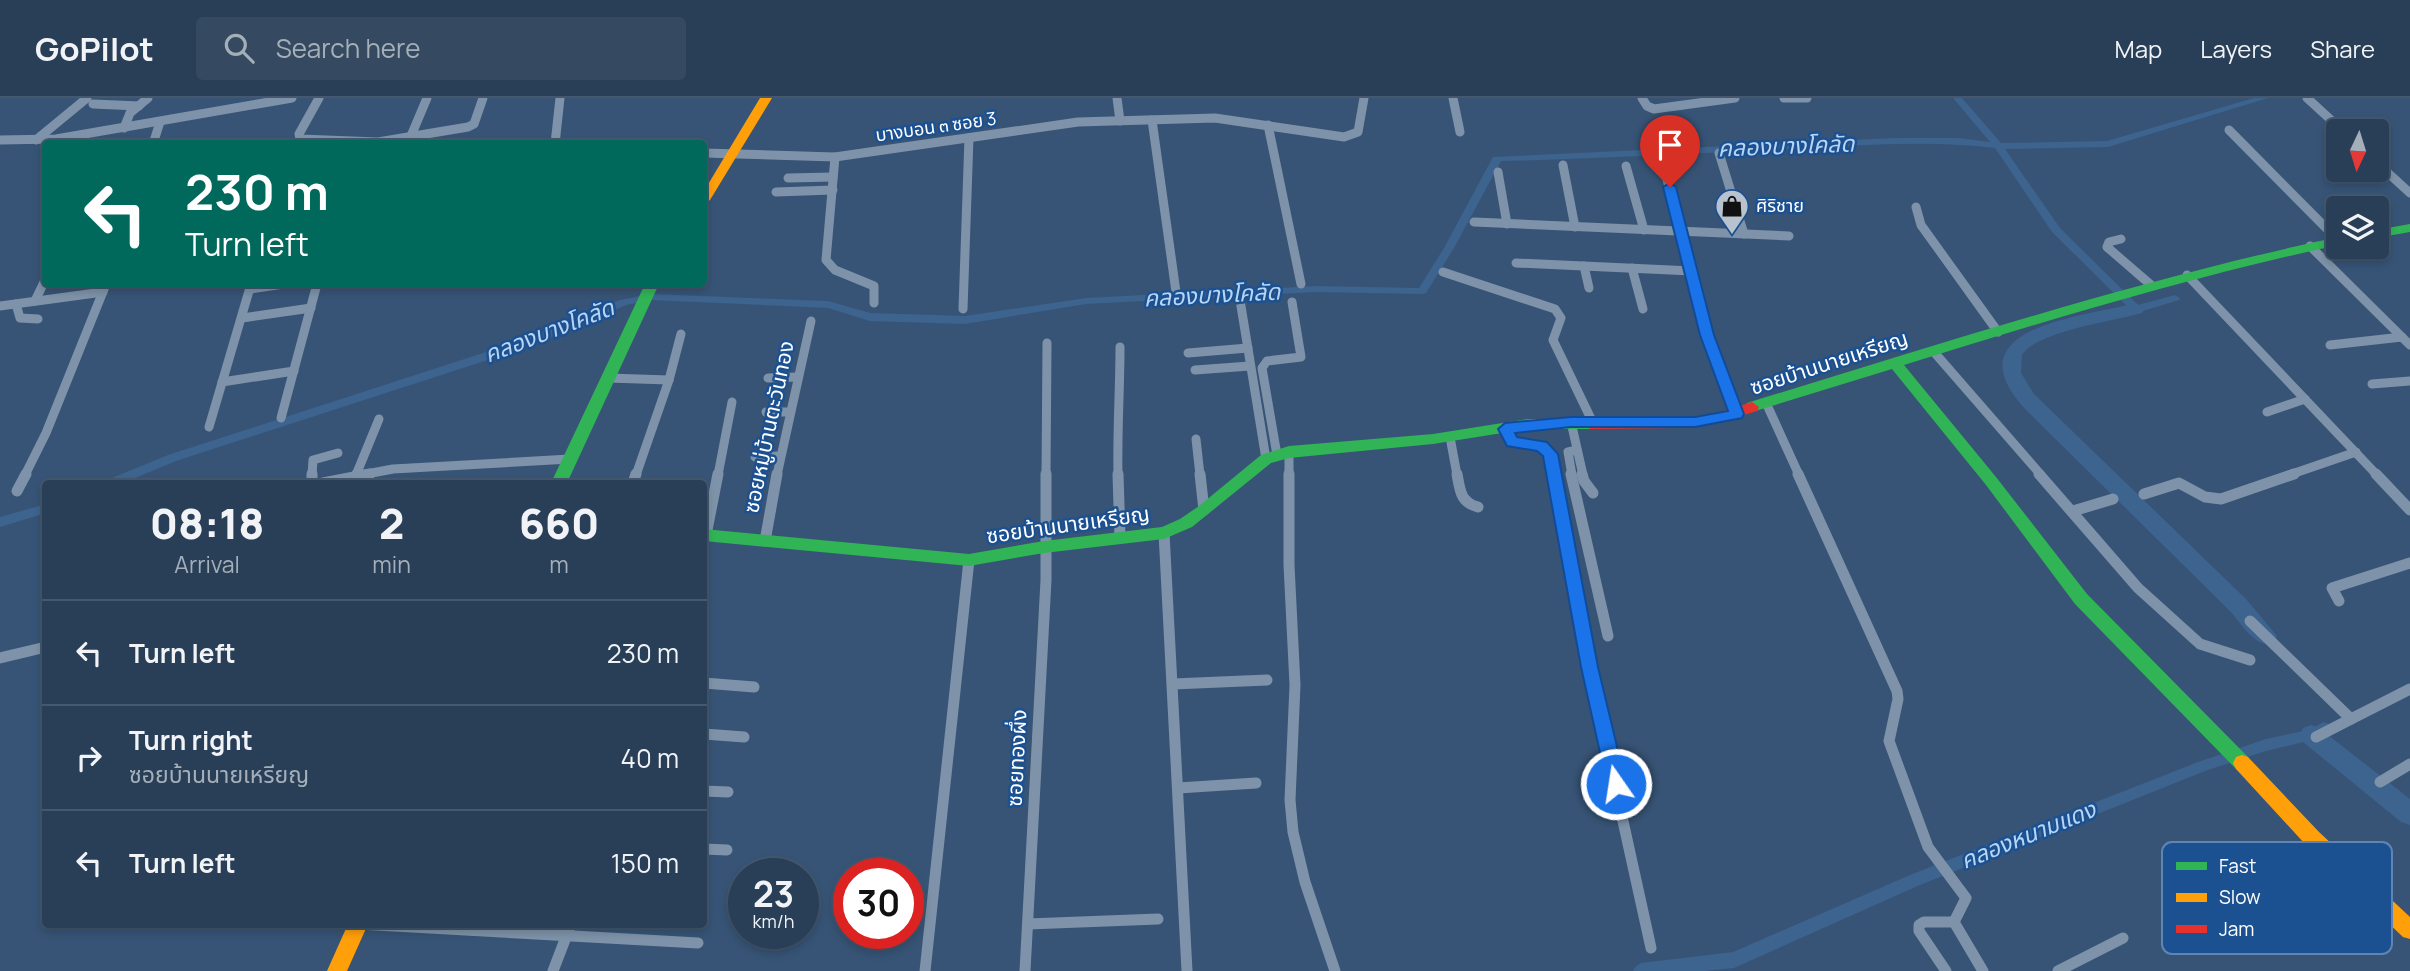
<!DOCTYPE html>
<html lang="en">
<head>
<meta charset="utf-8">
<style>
	body { margin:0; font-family:Manrope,"Noto Sans Thai",sans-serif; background:#354a61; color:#f1f3f6; height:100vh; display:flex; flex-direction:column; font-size:26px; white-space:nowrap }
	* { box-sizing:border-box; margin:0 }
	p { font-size:23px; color:#a5afba }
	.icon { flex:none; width:38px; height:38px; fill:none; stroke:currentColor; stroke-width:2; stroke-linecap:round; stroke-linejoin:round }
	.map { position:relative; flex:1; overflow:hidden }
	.drawer { position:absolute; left:42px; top:382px; width:665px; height:448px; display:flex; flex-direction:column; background:#293f58; border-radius:7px; box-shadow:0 4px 10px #0003,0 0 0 2px #45586e }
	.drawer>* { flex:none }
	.banner { position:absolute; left:42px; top:42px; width:665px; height:147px; border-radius:7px; box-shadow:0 4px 10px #0003,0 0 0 2px #45586e; background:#00695c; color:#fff; overflow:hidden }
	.needle { width:46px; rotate:184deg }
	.buttons { position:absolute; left:2326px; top:21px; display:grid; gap:14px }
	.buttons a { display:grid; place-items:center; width:63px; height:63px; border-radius:7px; background:#293f58; box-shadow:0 4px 10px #0003,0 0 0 2px #45586e; font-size:35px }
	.speed { position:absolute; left:728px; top:760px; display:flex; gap:14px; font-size:35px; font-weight:700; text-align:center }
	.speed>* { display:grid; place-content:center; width:91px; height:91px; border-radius:50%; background:#293f58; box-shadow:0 4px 10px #0003,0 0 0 2px #45586e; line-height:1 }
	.speed small { font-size:18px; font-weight:400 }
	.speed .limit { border:10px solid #d22; background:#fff; color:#111 }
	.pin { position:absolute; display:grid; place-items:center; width:60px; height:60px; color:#fff; margin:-72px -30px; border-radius:50% 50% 50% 0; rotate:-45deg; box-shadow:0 0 7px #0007 }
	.pin .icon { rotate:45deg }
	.me { position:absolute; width:77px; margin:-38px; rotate:347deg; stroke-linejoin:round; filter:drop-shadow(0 0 5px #0008) }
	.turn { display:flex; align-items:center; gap:24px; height:147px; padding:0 28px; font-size:32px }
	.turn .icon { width:91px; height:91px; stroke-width:2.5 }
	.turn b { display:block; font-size:49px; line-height:60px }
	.eta { display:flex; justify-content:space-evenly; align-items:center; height:119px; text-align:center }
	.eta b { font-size:42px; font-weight:800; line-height:49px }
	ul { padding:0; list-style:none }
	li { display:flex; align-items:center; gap:21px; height:105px; padding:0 28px; border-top:2px solid #45586e }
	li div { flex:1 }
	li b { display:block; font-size:26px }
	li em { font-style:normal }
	header { display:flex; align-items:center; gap:42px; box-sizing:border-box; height:98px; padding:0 35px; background:#293f58; border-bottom:2px solid #45586e }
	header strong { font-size:33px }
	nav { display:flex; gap:38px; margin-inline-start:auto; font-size:24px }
	.search { width:490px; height:63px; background:#354a61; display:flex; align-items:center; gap:18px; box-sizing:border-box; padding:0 24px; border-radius:7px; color:#a5afba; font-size:26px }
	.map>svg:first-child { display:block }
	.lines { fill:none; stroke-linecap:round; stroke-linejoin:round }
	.canal { fill:#3d638f; fill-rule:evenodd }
	.river { fill:#3d638f; fill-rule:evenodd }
	.street-far1 { stroke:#7e93a9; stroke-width:9 }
	.street { stroke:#7e93a9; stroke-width:11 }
	.fast { fill:#30b455; fill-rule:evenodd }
	.slow { fill:#ff9f0a; fill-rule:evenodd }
	.jam { fill:#e5322d; fill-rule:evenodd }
	.route { fill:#1a73e8; stroke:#114b97; stroke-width:2 }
	.labels { text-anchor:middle; stroke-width:5; stroke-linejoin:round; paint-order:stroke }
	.far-street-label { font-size:18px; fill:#fff; stroke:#1c5191 }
	.far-poi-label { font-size:18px; fill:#fff; stroke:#1c5191; text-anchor:start }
	.street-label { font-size:21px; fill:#fff; stroke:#1c5191 }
	.water-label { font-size:23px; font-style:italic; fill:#b8d5f5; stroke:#1c5191 }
	.key { fill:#1c5191; stroke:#6085b2; stroke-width:2 }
	.key-label { font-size:19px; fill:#fff }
</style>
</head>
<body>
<header>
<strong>GoPilot</strong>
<div class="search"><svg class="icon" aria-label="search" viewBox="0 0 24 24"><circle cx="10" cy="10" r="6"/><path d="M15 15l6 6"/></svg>Search here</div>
<nav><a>Map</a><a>Layers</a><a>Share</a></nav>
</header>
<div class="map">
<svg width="2410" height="873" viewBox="0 0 2410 873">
	<rect width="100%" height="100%" fill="#375476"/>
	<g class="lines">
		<g class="canal">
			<path d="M1953,0h9l39,45 106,-2 147,-43h14l-160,49 -103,2 55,79 78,77 37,-10 5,3 -1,2 -43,13 -4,-2 -80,-79 -57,-84c-67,-8 -134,-3 -202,1 -97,4 -194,10 -292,12l-47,87 -28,45 -4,1 -106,-2 -230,12 -121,20 -95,-3 -42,-13 -177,-8 -25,5 -95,41 -355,115 -53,22h-18l2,-3 61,-25 355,-115 97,-40 31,-6 177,7 42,12 95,3 121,-18 230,-12 103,2 25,-40 49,-91 402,-19h64l31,4z"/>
			<polygon points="46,406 46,415 0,429 0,419"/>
			<polygon points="2324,624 2329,626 2331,630 2329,634 2316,641 2266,653 2205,673 1920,787 1734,870 1705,873 1633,873 1636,868 1641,865 1733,854 1910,777 2198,664 2266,641 2308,632"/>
		</g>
		<g class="river">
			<path d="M2136,205l9,6 -3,4c-27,8 -105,18 -120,42l-1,18 13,21 212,205 31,37 -3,7c-19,6 -32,-19 -44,-32l-205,-202c-75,-82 57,-92 111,-106z"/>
			<polygon points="2311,627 2319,630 2410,701 2410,727 2401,724 2303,644 2299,637 2303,630"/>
		</g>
		<g class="street-far1">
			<polyline points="319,0 299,36 300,41 378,44 468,29 474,26 483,0"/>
			<polyline points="1117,0 1120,23"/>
			<polyline points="1453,0 1460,34"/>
			<polyline points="1642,0 1647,8 1654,11 1735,0"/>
			<polyline points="1784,0 1807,0"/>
			<polyline points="2307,0 2343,33"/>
			<polyline points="93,6 139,8"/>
			<polyline points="1152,22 1176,194"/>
			<polyline points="1268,27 1301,186"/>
			<polyline points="124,30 130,15 148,0"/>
			<polyline points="2229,32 2338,142"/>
			<polyline points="411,38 427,0"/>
			<polyline points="0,42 56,41 292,0"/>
			<polyline points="36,42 87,0"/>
			<polyline points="153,46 160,24"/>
			<polyline points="555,46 560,0"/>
			<polyline points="704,55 835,59 1078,24 1215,20 1344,39 1358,34 1364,0"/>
			<polyline points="1719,55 1744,136"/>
			<polyline points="835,59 826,162 835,172 874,188 874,205"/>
			<polyline points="2376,64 2410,95"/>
			<polyline points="1663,66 1707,237 1737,316"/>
			<polyline points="1563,67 1575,129"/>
			<polyline points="1626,68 1644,132"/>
			<polyline points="1498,74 1507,126"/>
			<polyline points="788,80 833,79"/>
			<polyline points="776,94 833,92"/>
			<polyline points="1916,109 1921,127 1998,234"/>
			<polyline points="1474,124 1789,138"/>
			<polyline points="2121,141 2109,144 2107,149 2151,187"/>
			<polyline points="2310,148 2410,247"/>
			<polyline points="1516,165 1692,173"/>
			<polyline points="1584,168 1589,190"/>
			<polyline points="1632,170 1643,211"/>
			<polyline points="1443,174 1555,211 1561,220 1553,242 1593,325"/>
			<polyline points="2187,177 2377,377"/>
			<polyline points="250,191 284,186"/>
			<polyline points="1240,202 1266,361"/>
			<polyline points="35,203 46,180"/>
			<polyline points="16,206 20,220 38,221"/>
			<polyline points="0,208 103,194"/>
			<polyline points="963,211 969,40"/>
			<polyline points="242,220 311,210"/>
			<polyline points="2330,247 2402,239"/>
			<polyline points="1934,254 2041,377"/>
			<polyline points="1188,255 1248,250"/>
			<polyline points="1195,272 1250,268"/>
			<polyline points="608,280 669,282"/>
			<polyline points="768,280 798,279"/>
			<polyline points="222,284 294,273"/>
			<polyline points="2372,286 2410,283"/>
			<polyline points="1767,307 1799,377"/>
			<polyline points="766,314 790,314"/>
			<polyline points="2267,314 2305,301"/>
			<polyline points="281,320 317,186"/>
			<polyline points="1571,324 1583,377"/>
			<polyline points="209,329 251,186"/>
			<polyline points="1505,331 1512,344 1541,348 1551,356 1555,377"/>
			<polyline points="1450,339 1457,377"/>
			<polyline points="1196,341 1200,377"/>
			<polyline points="1289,354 1289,377"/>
			<polyline points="1277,357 1262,270 1267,263 1301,259 1292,204"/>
			<polyline points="755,359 780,358"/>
			<polyline points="25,377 46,335 106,186"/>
			<polyline points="312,377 313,362 338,355"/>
			<polyline points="356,377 379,321"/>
			<polyline points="361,377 393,371 570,361"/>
			<polyline points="636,377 669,282 681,236"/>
			<polyline points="718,377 732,304"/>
			<polyline points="777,377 811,223"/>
			<polyline points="1046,377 1047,245"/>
			<path d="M1118,377c-1,-43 2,-85 2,-128"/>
			<polyline points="1572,377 1568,354 1577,352"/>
			<polyline points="2289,377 2356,354"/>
		</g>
		<g class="street">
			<polyline points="1118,376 1120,439"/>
			<polyline points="1200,376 1204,412"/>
			<polyline points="1289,376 1289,467 1295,587 1290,702 1293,734 1305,784 1335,873"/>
			<path d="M1457,376c3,16 3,28 21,33"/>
			<polyline points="1555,376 1589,569 1651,850"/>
			<polyline points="1571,376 1608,538"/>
			<polyline points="1582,376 1584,383 1593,395"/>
			<polyline points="1798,376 1897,593 1898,601 1889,643 1928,749 1966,800 1954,824 1983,873"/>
			<polyline points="2039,376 2138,490 2200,546 2250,562"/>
			<polyline points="2376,376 2410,412"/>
			<polyline points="312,385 312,376"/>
			<polyline points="323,385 370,376"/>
			<polyline points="353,385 357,376"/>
			<polyline points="633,385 636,376"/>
			<polyline points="17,393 26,376"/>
			<polyline points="2144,396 2179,385 2205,399 2221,401 2294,376"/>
			<polyline points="2073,413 2113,401"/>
			<polyline points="1164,435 1187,873"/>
			<polyline points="706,437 718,376"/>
			<polyline points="765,443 777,376"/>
			<polyline points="2339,503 2332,490 2410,465"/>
			<polyline points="2250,523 2351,621 2410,591"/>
			<polyline points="0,560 46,549"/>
			<polyline points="704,585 754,589"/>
			<polyline points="1173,586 1267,582"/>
			<polyline points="704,636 744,639"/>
			<polyline points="2316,639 2351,621"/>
			<polyline points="2380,684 2410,666"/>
			<polyline points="1178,690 1256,685"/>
			<polyline points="704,693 728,694"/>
			<polyline points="704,751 727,752"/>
			<polyline points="358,826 698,845"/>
			<polyline points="1028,826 1158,821"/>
			<polyline points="553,873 571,826"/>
			<polyline points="925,873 969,462"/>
			<polyline points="1025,873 1046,482 1046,376"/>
			<polyline points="1946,873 1919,833 1919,827 1924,824 1954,824"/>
			<polyline points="2058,873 2123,840"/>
		</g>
		<g class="fast">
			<polygon points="2410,126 2410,134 2376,140 2376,132"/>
			<path d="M2338,139v8c-147,32 -290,75 -434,120l92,112 91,117 161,163 3,6 -3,6 -6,2 -6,-2 -161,-165 -89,-119 -94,-116 -140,43 -7,-5 2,-4c196,-60 390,-123 591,-166z"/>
			<polygon points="645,186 659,186 567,385 551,385"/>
			<polygon points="1528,321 1590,321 1597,326 1590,331 1528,331 1433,346 1289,360 1271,365 1192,429 1164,441 1044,455 969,468 704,443 704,431 969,456 1044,443 1162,429 1180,421 1199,408 1261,357 1289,348 1433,336"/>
		</g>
		<g class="slow">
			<polygon points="760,0 772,0 710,102 704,106 704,93"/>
			<polygon points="2242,657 2248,659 2319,734 2410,819 2410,841 2403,839 2305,746 2236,671 2233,665 2236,659"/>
			<polygon points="348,826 368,826 347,873 327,873"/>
		</g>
		<polygon class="jam" points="1752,304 1759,309 1757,313 1714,326 1675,330 1590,331 1583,326 1590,321 1675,320 1714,316"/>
	</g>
	<polygon class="route" points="1670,85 1676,89 1714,237 1744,316 1742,320 1695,329 1571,329 1515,335 1517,339 1547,344 1558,356 1598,569 1626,686 1623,692 1616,694 1610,692 1607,686 1581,569 1543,358 1537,353 1507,348 1498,331 1505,325 1571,319 1695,319 1728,313 1700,237 1663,89"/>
	<defs>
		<symbol id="shop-pin" viewBox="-11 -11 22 30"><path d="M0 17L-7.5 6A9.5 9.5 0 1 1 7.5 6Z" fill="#b9c3cf" stroke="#1c5191"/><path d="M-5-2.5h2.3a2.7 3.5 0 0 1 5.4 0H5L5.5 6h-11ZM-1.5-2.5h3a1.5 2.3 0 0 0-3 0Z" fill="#111"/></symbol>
	</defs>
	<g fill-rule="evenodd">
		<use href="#shop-pin" x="1713" y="89" width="38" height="52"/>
	</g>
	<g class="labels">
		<g class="far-street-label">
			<text transform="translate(936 29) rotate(-8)" y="6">บางบอน ๓ ซอย 3</text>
		</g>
		<g class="far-poi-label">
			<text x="1756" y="114">ศิริชาย</text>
		</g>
		<g class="street-label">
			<text transform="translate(1829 265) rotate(-18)" y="7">ซอยบ้านนายเหรียญ</text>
			<text transform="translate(769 329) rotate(-78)" y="7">ซอยหมู่บ้านตะวันทอง</text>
			<text transform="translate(1068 427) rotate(-8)" y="7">ซอยบ้านนายเหรียญ</text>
			<text transform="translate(1017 660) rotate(-87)" y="7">ซอยทองผึ่ง</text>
		</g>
		<g class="water-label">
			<text transform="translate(1786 48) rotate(-2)" y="8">คลองบางโคลัด</text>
			<text transform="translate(1212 197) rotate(-3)" y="8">คลองบางโคลัด</text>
			<text transform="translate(549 233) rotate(-21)" y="8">คลองบางโคลัด</text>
			<text transform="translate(2028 737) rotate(-22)" y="8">คลองหนามแดง</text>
		</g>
	</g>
	<rect x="2162" y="744" width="230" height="112" rx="10" class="key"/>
	<rect x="2176" y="764" width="31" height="8" fill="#30b455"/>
	<rect x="2176" y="795" width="31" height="9" fill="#ff9f0a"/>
	<rect x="2176" y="827" width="31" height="8" fill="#e5322d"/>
	<g class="key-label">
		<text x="2219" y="775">Fast</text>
		<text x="2219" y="806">Slow</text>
		<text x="2219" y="838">Jam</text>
	</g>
</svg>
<div class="buttons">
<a><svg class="needle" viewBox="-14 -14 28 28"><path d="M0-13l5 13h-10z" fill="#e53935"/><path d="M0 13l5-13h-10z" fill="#a5afba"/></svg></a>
<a><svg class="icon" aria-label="layers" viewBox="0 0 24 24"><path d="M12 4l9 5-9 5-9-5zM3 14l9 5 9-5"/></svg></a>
</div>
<div class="speed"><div>23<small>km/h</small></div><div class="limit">30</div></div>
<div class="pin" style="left:1670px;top:89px;background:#d93025"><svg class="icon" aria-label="arrive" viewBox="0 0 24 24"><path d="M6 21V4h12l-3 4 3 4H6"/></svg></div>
<svg class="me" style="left:1616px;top:686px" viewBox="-20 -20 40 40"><circle r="17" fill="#1a73e8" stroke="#fff" stroke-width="3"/><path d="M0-11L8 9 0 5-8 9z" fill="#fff"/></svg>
<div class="banner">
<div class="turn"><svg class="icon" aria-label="left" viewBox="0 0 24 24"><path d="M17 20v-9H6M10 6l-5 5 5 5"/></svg><div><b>230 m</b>Turn left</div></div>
</div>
<section class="drawer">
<div class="eta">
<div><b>08:18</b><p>Arrival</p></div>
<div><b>2</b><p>min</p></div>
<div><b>660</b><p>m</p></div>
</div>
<ul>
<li><svg class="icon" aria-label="left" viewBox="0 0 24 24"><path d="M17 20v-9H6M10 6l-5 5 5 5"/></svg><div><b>Turn left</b></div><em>230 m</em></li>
<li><svg class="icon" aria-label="right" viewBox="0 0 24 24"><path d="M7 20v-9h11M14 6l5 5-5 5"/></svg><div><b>Turn right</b><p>ซอยบ้านนายเหรียญ</p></div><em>40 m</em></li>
<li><svg class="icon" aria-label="left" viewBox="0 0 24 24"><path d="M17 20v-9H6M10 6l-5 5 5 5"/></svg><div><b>Turn left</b></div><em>150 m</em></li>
</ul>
</section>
</div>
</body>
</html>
